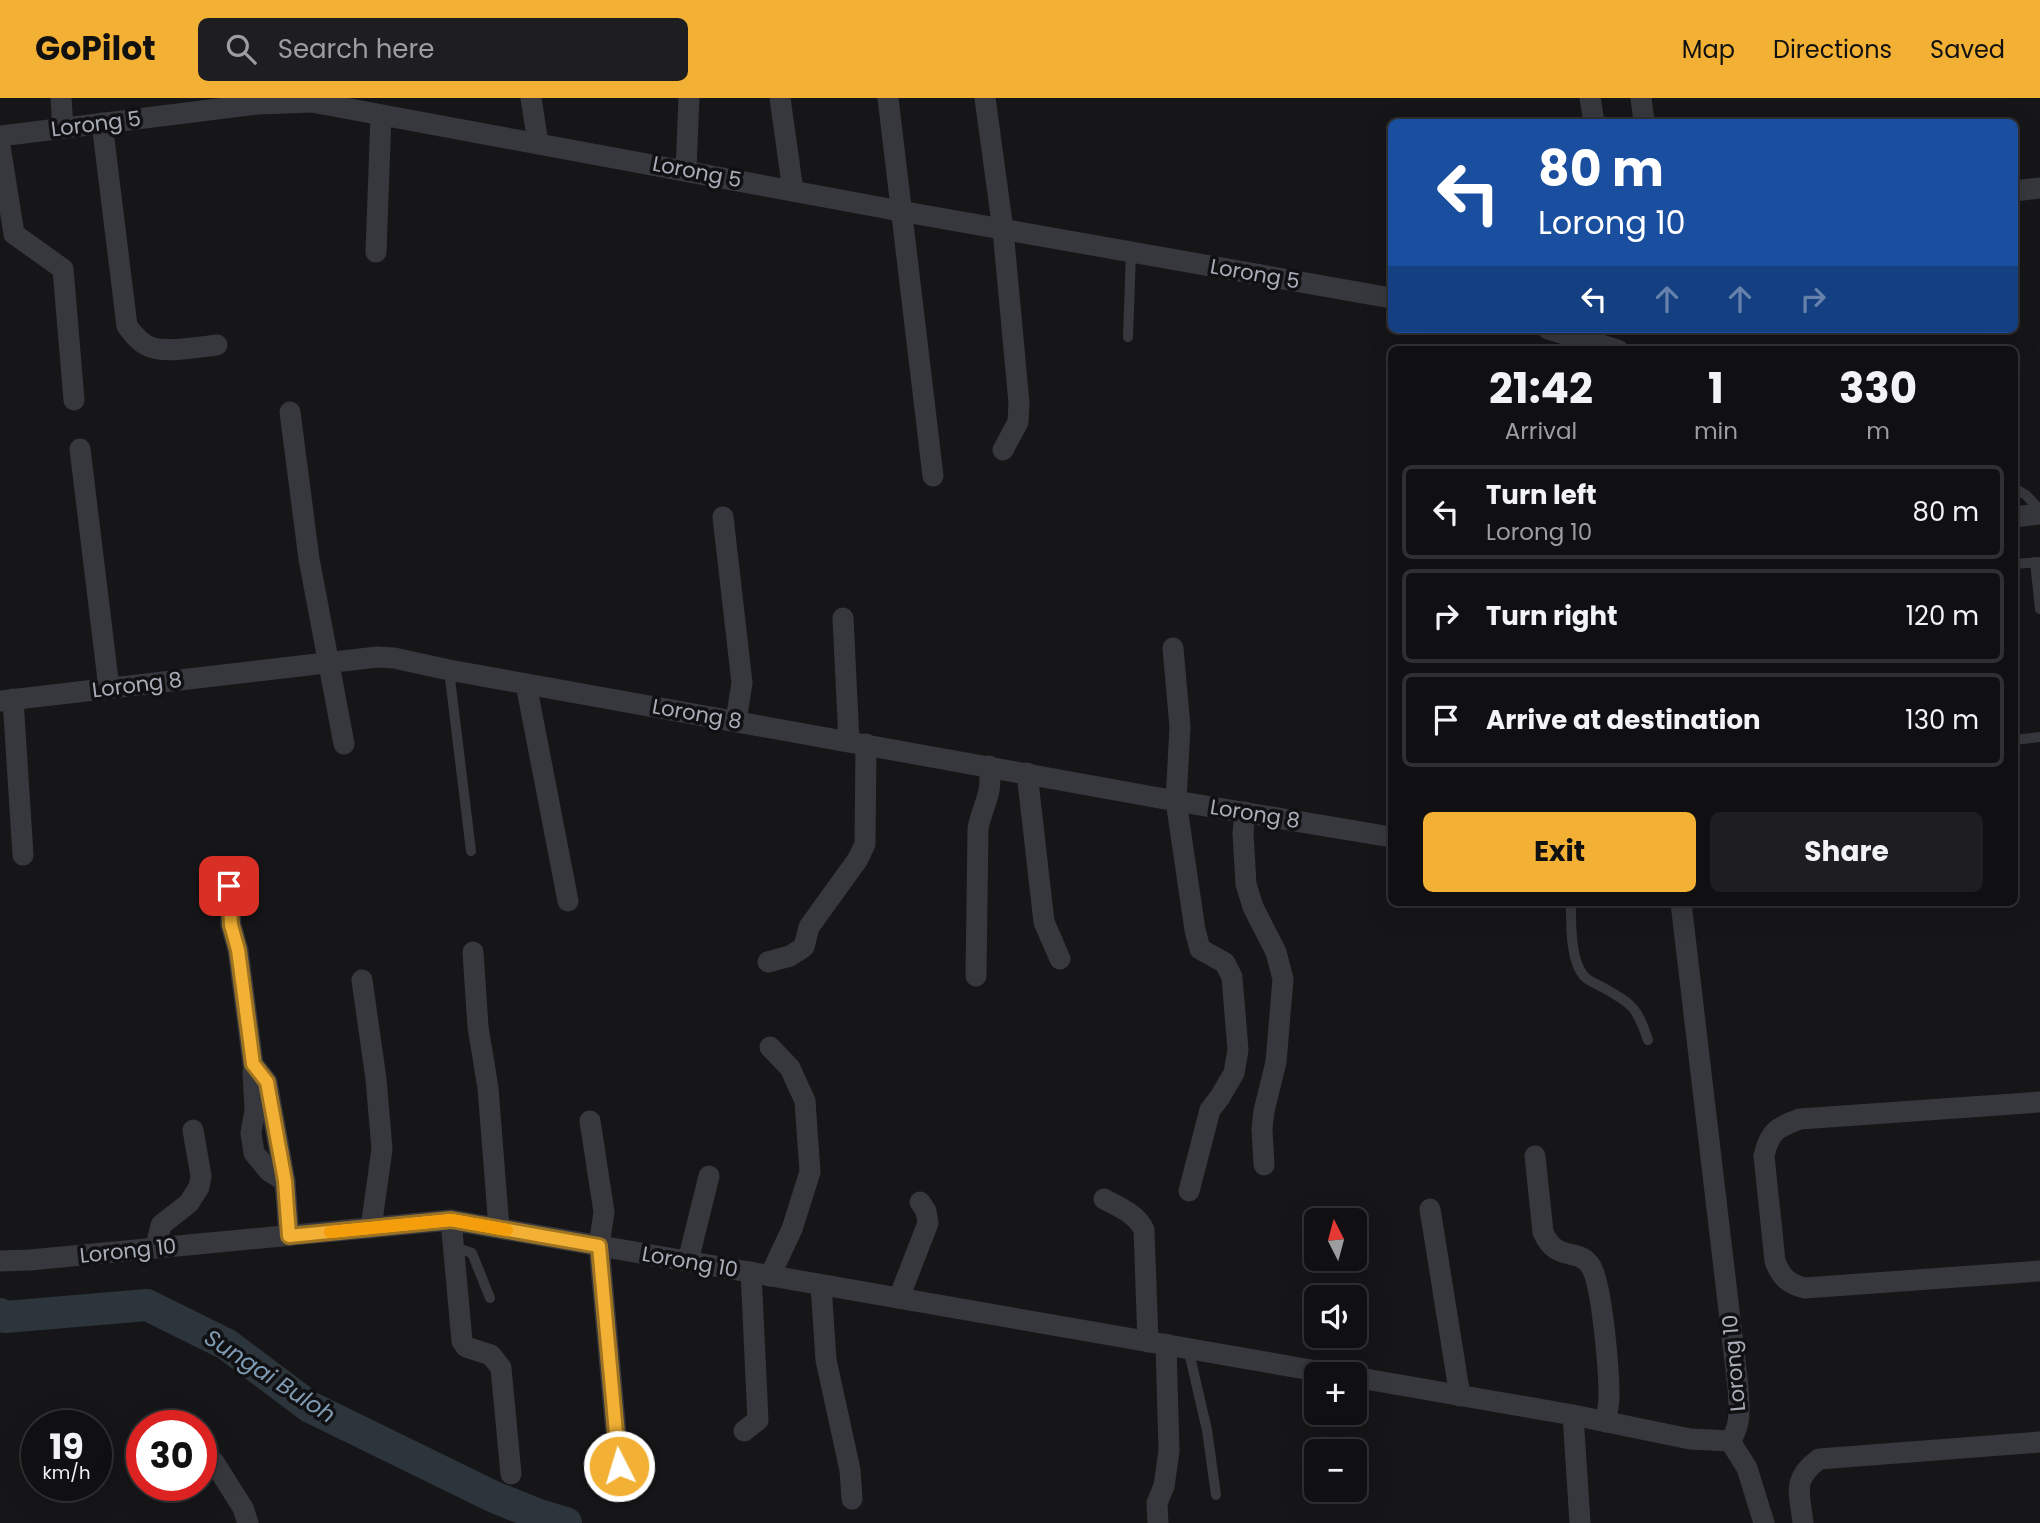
<!DOCTYPE html>
<html lang="en">
<head>
<meta charset="utf-8">
<style>
	body { margin:0; font-family:Poppins,sans-serif; background:#1e1e20; color:#f1f3f6; height:100vh; display:flex; flex-direction:column; font-size:26px; white-space:nowrap }
	* { box-sizing:border-box; margin:0 }
	p { font-size:23px; color:#9c9d9f }
	.icon { flex:none; width:38px; height:38px; fill:none; stroke:currentColor; stroke-width:2; stroke-linecap:round; stroke-linejoin:round }
	.map { position:relative; flex:1; overflow:hidden }
	.details { position:absolute; left:1388px; top:248px; width:630px; height:560px; display:flex; flex-direction:column; background:#101012; border-radius:10px; box-shadow:0 7px 28px #0002,0 0 0 2px #303032 }
	.details>* { flex:none }
	.guide { position:absolute; left:1388px; top:21px; width:630px; height:214px; border-radius:10px; box-shadow:0 7px 28px #0002,0 0 0 2px #303032; background:#1a4fa0; color:#fff; overflow:hidden }
	.needle { width:46px; rotate:354deg }
	.controls { position:absolute; left:1304px; top:1110px; display:grid; gap:14px }
	.controls a { display:grid; place-items:center; width:63px; height:63px; border-radius:10px; background:#101012; box-shadow:0 7px 28px #0002,0 0 0 2px #303032; font-size:35px }
	.speed { position:absolute; left:21px; top:1312px; display:flex; gap:14px; font-size:35px; font-weight:700; text-align:center }
	.speed>* { display:grid; place-content:center; width:91px; height:91px; border-radius:50%; background:#101012; box-shadow:0 7px 28px #0002,0 0 0 2px #303032; line-height:1 }
	.speed small { font-size:18px; font-weight:400 }
	.speed .limit { border:10px solid #d22; background:#fff; color:#111 }
	.pin { position:absolute; display:grid; place-items:center; width:60px; height:60px; color:#fff; margin:-30px; border-radius:14px; box-shadow:0 4px 10px #0006 }
	.me { position:absolute; width:77px; margin:-38px; rotate:355deg; stroke-linejoin:round; filter:drop-shadow(0 0 5px #0008) }
	.turn { display:flex; align-items:center; gap:24px; height:147px; padding:0 35px; font-size:32px }
	.turn .icon { width:91px; height:91px; stroke-width:2.5 }
	.turn b { display:block; font-size:49px; line-height:60px }
	.lanes { display:flex; align-items:center; height:66px; padding:0 35px; background:#0003; justify-content:center; gap:35px; direction:ltr }
	.lanes .off { opacity:.35 }
	.eta { display:flex; justify-content:space-evenly; align-items:center; height:119px; text-align:center }
	.eta b { font-size:42px; font-weight:700; line-height:49px }
	.button { display:flex; gap:14px; margin-top:auto; padding:14px 35px }
	.button a { flex:1; height:80px; border-radius:10px; background:#f2b134; color:#111; font-size:28px; font-weight:700; line-height:80px; text-align:center }
	.button a+a { background:#1e1e20; color:#f1f3f6 }
	ul { padding:0; list-style:none }
	li { display:flex; align-items:center; gap:21px; height:94px; margin:0 14px 10px; padding:0 21px; border:4px solid #303032; border-radius:10px }
	li div { flex:1 }
	li b { display:block; font-size:26px }
	li em { font-style:normal }
	header { display:flex; align-items:center; gap:42px; box-sizing:border-box; height:98px; padding:0 35px; background:#f2b134; color:#111 }
	header strong { font-size:33px }
	nav { display:flex; gap:38px; margin-inline-start:auto; font-size:24px }
	.search { width:490px; height:63px; background:#1e1e20; display:flex; align-items:center; gap:18px; box-sizing:border-box; padding:0 24px; border-radius:10px; color:#9c9d9f; font-size:26px }
	.map>svg:first-child { display:block }
	.lines { fill:none; stroke-linecap:round; stroke-linejoin:round }
	.river { stroke:#2c353c; stroke-width:32 }
	.service { stroke:#37383d; stroke-width:10 }
	.minor { stroke:#37383d; stroke-width:21 }
	.route-casing { stroke:#9d7322; stroke-width:18 }
	.route { stroke:#f2b134; stroke-width:12 }
	.slow { stroke:#f59e0b; stroke-width:12 }
	.labels { text-anchor:middle; stroke-width:7; stroke-linejoin:round; paint-order:stroke }
	.street-label { font-size:21px; fill:#a8adb8; stroke:#111113 }
	.water-label { font-size:23px; font-style:italic; fill:#7f9bb3; stroke:#111113 }
</style>
</head>
<body>
<header>
<strong>GoPilot</strong>
<div class="search"><svg class="icon" aria-label="search" viewBox="0 0 24 24"><circle cx="10" cy="10" r="6"/><path d="M15 15l6 6"/></svg>Search here</div>
<nav><a>Map</a><a>Directions</a><a>Saved</a></nav>
</header>
<div class="map">
<svg width="2040" height="1425" viewBox="0 0 2040 1425">
	<rect width="100%" height="100%" fill="#161618"/>
	<g class="lines">
		<polyline class="river" points="0,1216 5,1219 147,1207 226,1246 310,1309 494,1399 539,1417 566,1425"/>
		<g class="service">
			<polyline points="1128,239 1131,154"/>
			<polyline points="2014,390 2026,397 2040,412"/>
			<polyline points="2035,464 2040,511"/>
			<polyline points="2014,466 2039,464"/>
			<polyline points="449,572 471,753"/>
			<polyline points="2014,642 2040,639"/>
			<path d="M1571,805c0,20 -1,59 14,74 5,5 14,8 19,11 30,17 33,20 44,52"/>
			<polyline points="455,1149 472,1155 490,1200"/>
			<polyline points="1188,1250 1207,1332 1216,1397"/>
		</g>
		<g class="minor">
			<polyline points="61,0 63,30"/>
			<polyline points="531,0 538,45"/>
			<polyline points="780,0 793,93"/>
			<polyline points="888,0 933,378"/>
			<polyline points="985,0 1003,132 1019,305 1018,324 1003,352"/>
			<polyline points="1590,0 1594,24"/>
			<polyline points="1641,0 1644,24"/>
			<path d="M102,25l25,203c6,8 12,16 21,20 15,8 51,1 69,-1"/>
			<polyline points="0,38 258,6 312,4 900,113 1391,200"/>
			<polyline points="0,48 14,136 63,171 74,302"/>
			<polyline points="686,72 689,0"/>
			<polyline points="2014,93 2040,90"/>
			<polyline points="376,154 381,17"/>
			<polyline points="1548,231 1618,252"/>
			<polyline points="290,314 309,461 344,646"/>
			<polyline points="80,351 109,590"/>
			<polyline points="723,419 742,585 736,623"/>
			<polyline points="2014,419 2040,416"/>
			<polyline points="843,520 849,643"/>
			<polyline points="1173,550 1180,629 1176,703 1195,832 1200,851 1225,865 1232,879 1238,952 1234,975 1220,999 1210,1012 1189,1093"/>
			<polyline points="526,586 568,803"/>
			<polyline points="13,601 23,757"/>
			<polyline points="0,603 377,559 394,560 449,572 1176,703 1391,739"/>
			<polyline points="1027,675 1044,824 1060,861"/>
			<polyline points="1245,714 1243,735 1246,786 1253,809 1276,854 1283,881 1276,964 1264,1013 1262,1031 1264,1067"/>
			<polyline points="229,788 231,827 238,852 253,966 267,984 285,1083 289,1138"/>
			<path d="M1681,805l57,484c1,19 4,38 -8,54"/>
			<polyline points="473,854 478,929 488,990 499,1130"/>
			<polyline points="768,864 790,858 804,849 809,829 858,761 865,746 866,646"/>
			<path d="M976,878l2,-148c6,-27 15,-33 11,-62"/>
			<polyline points="362,882 376,981 382,1051 371,1130"/>
			<polyline points="253,974 255,1012 251,1035 254,1055 269,1073 285,1083"/>
			<path d="M2040,1004l-240,17c-23,8 -31,13 -36,37l11,105c6,16 13,23 30,27l235,-17"/>
			<polyline points="590,1023 604,1114 599,1148 619,1368"/>
			<path d="M1535,1058l8,76c13,31 34,15 47,33 12,16 19,106 19,130 0,9 -2,18 -3,27"/>
			<path d="M1104,1101c15,8 33,15 40,31l4,112"/>
			<polyline points="1430,1111 1460,1298"/>
			<polyline points="451,1122 462,1243 466,1249 491,1257 501,1270 511,1376"/>
			<polyline points="156,1149 161,1127 189,1105 199,1089 201,1078 193,1032"/>
			<polyline points="0,1163 30,1162 451,1122 1334,1276"/>
			<polyline points="688,1163 709,1078"/>
			<polyline points="770,1178 792,1131 810,1074 805,1003 790,970 770,949"/>
			<polyline points="821,1187 826,1262 850,1372 852,1401"/>
			<polyline points="899,1200 928,1125 926,1113 920,1104"/>
			<polyline points="1354,1279 1573,1317 1690,1341 1730,1343"/>
			<polyline points="1573,1317 1580,1425"/>
			<polyline points="744,1333 758,1322 751,1174"/>
			<polyline points="1730,1343 1747,1370 1764,1425"/>
			<polyline points="214,1364 243,1410 248,1425"/>
			<polyline points="1158,1425 1157,1405 1164,1388 1169,1353 1166,1246"/>
			<path d="M1803,1425c-3,-30 -12,-43 16,-64l221,-17"/>
		</g>
	</g>
	<g class="lines">
		<defs>
			<polyline id="route" points="229,788 231,827 238,852 253,966 267,984 285,1083 289,1138 451,1122 599,1148 619,1368"/>
		</defs>
		<use href="#route" class="route-casing"/>
		<use href="#route" class="route"/>
		<polyline class="slow" points="330,1134 451,1122 507,1132"/>
	</g>
	<g class="labels">
		<g class="street-label">
			<text transform="translate(96 26) rotate(-7)" y="7">Lorong 5</text>
			<text transform="translate(697 74) rotate(11)" y="7">Lorong 5</text>
			<text transform="translate(1255 176) rotate(10)" y="7">Lorong 5</text>
			<text transform="translate(137 587) rotate(-7)" y="7">Lorong 8</text>
			<text transform="translate(697 616) rotate(10)" y="7">Lorong 8</text>
			<text transform="translate(1255 716) rotate(9)" y="7">Lorong 8</text>
			<text transform="translate(128 1153) rotate(-6)" y="7">Lorong 10</text>
			<text transform="translate(690 1164) rotate(10)" y="7">Lorong 10</text>
			<text transform="translate(1734 1265) rotate(-95)" y="7">Lorong 10</text>
		</g>
		<g class="water-label">
			<text transform="translate(270 1278) rotate(33)" y="8">Sungai Buloh</text>
		</g>
	</g>
</svg>
<div class="controls">
<a><svg class="needle" viewBox="-14 -14 28 28"><path d="M0-13l5 13h-10z" fill="#e53935"/><path d="M0 13l5-13h-10z" fill="#9c9d9f"/></svg></a>
<a><svg class="icon" aria-label="sound" viewBox="0 0 24 24"><path d="M4 9h4l5-4v14l-5-4H4zM17 9q2 3 0 6"/></svg></a>
<a>+</a>
<a>−</a>
</div>
<div class="speed"><div>19<small>km/h</small></div><div class="limit">30</div></div>
<div class="pin" style="left:229px;top:788px;background:#d93025"><svg class="icon" aria-label="arrive" viewBox="0 0 24 24"><path d="M6 21V4h12l-3 4 3 4H6"/></svg></div>
<svg class="me" style="left:619px;top:1368px" viewBox="-20 -20 40 40"><circle r="17" fill="#f2b134" stroke="#fff" stroke-width="3"/><path d="M0-11L8 9 0 5-8 9z" fill="#fff"/></svg>
<div class="guide">
<div class="turn"><svg class="icon" aria-label="left" viewBox="0 0 24 24"><path d="M17 20v-9H6M10 6l-5 5 5 5"/></svg><div><b>80 m</b>Lorong 10</div></div>
<div class="lanes"><svg class="icon" aria-label="left" viewBox="0 0 24 24"><path d="M17 20v-9H6M10 6l-5 5 5 5"/></svg><svg class="icon off" aria-label="ahead" viewBox="0 0 24 24"><path d="M12 20V5M6 11l6-6 6 6"/></svg><svg class="icon off" aria-label="ahead" viewBox="0 0 24 24"><path d="M12 20V5M6 11l6-6 6 6"/></svg><svg class="icon off" aria-label="right" viewBox="0 0 24 24"><path d="M7 20v-9h11M14 6l5 5-5 5"/></svg></div>
</div>
<section class="details">
<div class="eta">
<div><b>21:42</b><p>Arrival</p></div>
<div><b>1</b><p>min</p></div>
<div><b>330</b><p>m</p></div>
</div>
<ul>
<li><svg class="icon" aria-label="left" viewBox="0 0 24 24"><path d="M17 20v-9H6M10 6l-5 5 5 5"/></svg><div><b>Turn left</b><p>Lorong 10</p></div><em>80 m</em></li>
<li><svg class="icon" aria-label="right" viewBox="0 0 24 24"><path d="M7 20v-9h11M14 6l5 5-5 5"/></svg><div><b>Turn right</b></div><em>120 m</em></li>
<li><svg class="icon" aria-label="arrive" viewBox="0 0 24 24"><path d="M6 21V4h12l-3 4 3 4H6"/></svg><div><b>Arrive at destination</b></div><em>130 m</em></li>
</ul>
<div class="button"><a>Exit</a><a>Share</a></div>
</section>
</div>
</body>
</html>
